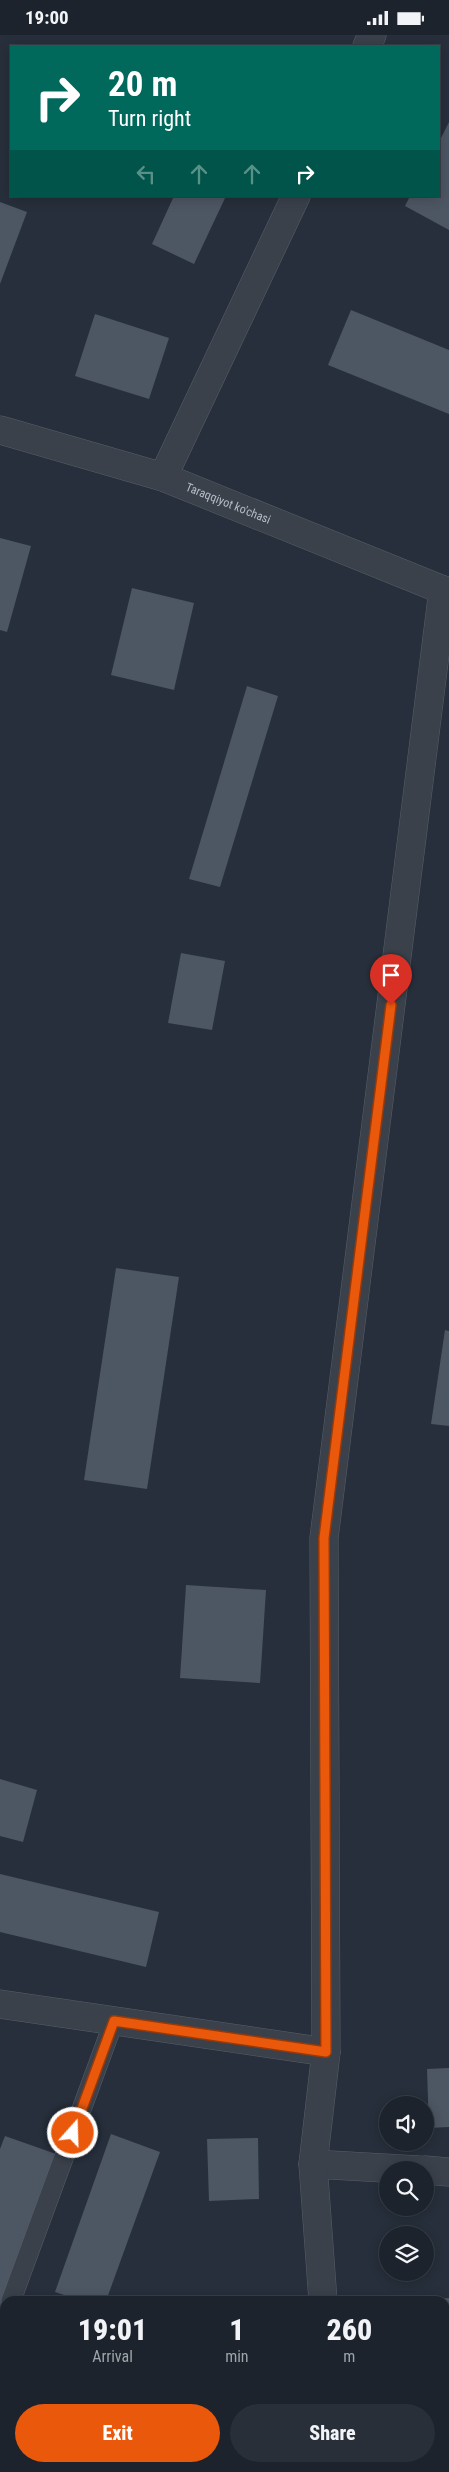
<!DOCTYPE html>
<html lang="en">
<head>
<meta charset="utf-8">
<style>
	body { margin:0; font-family:"Roboto Condensed",sans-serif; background:#292f38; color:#f1f3f6; height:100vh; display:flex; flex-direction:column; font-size:19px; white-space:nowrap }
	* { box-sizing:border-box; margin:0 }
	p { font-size:16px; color:#a0a4a9 }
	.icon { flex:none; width:28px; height:28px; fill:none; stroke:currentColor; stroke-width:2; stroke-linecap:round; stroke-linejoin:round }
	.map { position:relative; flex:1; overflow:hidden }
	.drawer { position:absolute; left:0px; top:2261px; width:450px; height:176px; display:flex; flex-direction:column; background:#1c232c; border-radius:15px 15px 0 0; box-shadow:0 2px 12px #0003,0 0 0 1px #3a4048 }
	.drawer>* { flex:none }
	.hud { position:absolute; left:10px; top:10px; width:430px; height:152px; border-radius:0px; box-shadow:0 2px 12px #0003,0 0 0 1px #3a4048; background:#00695c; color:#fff; overflow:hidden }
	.fabs { position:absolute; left:379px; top:2061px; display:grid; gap:10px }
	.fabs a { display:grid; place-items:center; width:55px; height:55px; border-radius:50%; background:#1c232c; box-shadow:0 2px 12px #0003,0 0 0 1px #3a4048; font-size:25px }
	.pin { position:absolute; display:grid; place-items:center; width:42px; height:42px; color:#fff; margin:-51px -21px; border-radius:50% 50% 50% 0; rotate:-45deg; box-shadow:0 0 5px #0007 }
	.pin .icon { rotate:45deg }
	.me { position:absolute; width:55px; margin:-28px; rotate:20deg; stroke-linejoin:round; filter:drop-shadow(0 0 4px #0008) }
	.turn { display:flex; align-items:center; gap:18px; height:105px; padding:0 15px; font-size:22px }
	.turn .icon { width:65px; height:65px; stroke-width:2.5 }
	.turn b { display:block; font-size:35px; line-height:42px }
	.lanes { display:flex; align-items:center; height:48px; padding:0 15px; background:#0003; justify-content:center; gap:25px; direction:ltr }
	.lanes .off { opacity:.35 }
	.eta { display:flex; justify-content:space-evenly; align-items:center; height:85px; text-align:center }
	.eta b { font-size:30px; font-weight:800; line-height:35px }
	.cta { display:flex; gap:10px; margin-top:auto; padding:10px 15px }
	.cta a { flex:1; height:58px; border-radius:30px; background:#ea580c; color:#fff; font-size:20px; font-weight:800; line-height:58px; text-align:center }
	.cta a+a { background:#292f38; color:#f1f3f6 }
	.status { display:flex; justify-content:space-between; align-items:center; height:35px; padding:0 25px; background:#1c232c; direction:ltr }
	.status svg { height:14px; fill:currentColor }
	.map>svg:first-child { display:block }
	.building { fill:#4d5663 }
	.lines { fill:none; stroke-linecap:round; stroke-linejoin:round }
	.service-casing { stroke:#585f69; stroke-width:20 }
	.minor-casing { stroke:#585f69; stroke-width:29 }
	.tertiary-casing { stroke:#585f69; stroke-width:29 }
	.service { stroke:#3a414b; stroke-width:19 }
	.minor { stroke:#3a414b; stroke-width:28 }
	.tertiary { stroke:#3a414b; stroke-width:28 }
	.route-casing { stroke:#983908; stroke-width:12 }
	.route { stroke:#ea580c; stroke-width:9 }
	.labels { text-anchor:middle; stroke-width:5; stroke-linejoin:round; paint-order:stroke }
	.street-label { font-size:12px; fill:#b5bcc6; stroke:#1f2630 }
</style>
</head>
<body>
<div class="status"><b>19:00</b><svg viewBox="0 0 49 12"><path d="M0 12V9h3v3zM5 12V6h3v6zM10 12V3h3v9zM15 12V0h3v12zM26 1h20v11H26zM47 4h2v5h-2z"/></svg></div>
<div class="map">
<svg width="449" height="2437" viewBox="0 0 449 2437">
	<rect width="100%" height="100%" fill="#262f3b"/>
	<g class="building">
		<polygon points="449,87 449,195 405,171 410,161 439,161 439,107"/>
		<polygon points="174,161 226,161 194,229 152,209"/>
		<polygon points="0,167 27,177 0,249"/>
		<polygon points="351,275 449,315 449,379 328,330"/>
		<polygon points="95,279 169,303 149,364 75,341"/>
		<polygon points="0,503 31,511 7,597 0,595"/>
		<polygon points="132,553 194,568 174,655 111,640"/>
		<polygon points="247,651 278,661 220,852 189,844"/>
		<polygon points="181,918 225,926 212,995 168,988"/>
		<polygon points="116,1233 179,1242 147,1454 84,1445"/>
		<polygon points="445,1295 449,1296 449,1391 431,1389"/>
		<polygon points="186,1550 266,1555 260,1648 180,1643"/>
		<polygon points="0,1744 37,1755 23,1807 0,1801"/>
		<polygon points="0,1839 159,1877 146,1932 0,1897"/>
		<polygon points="449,2033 449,2092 429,2093 427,2034"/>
		<polygon points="111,2099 160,2117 106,2266 82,2266 55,2257"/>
		<polygon points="5,2101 59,2120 0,2284 0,2114"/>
		<polygon points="258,2103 259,2164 209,2166 207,2104"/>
		<polygon points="449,2263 449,2336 445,2336 445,2266 408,2265"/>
		<polygon points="445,2380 449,2380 449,2437 418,2437 418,2432 445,2432"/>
	</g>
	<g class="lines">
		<defs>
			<g id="service">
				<polyline points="11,2266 114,1986"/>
				<polyline points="0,2296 5,2283"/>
			</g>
			<g id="minor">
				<polyline points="367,11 372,0"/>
				<polyline points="163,442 296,161"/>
				<polyline points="0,1969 326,2017"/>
				<polyline points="313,2129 419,2135"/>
				<polyline points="425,2135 449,2137"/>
				<polyline points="323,2266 313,2129 326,2017 324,1503 443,555"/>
				<polyline points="336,2432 336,2437"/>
			</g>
			<g id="tertiary">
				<path id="s1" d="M0,395l163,47 280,113 6,4"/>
			</g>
		</defs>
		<use href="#service" class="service-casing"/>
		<use href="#minor" class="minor-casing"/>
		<use href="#tertiary" class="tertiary-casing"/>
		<use href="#service" class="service"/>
		<use href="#minor" class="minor"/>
		<use href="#tertiary" class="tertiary"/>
	</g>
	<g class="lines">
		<defs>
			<polyline id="route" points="73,2098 114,1986 326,2017 324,1503 391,970"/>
		</defs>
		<use href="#route" class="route-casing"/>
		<use href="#route" class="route"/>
	</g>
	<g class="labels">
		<g class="street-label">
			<text dy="4" stroke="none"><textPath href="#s1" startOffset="240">Taraqqiyot ko'chasi</textPath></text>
		</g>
	</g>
</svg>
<div class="fabs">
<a><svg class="icon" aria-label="sound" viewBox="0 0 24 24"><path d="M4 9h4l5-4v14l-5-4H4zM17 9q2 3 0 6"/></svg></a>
<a><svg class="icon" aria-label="search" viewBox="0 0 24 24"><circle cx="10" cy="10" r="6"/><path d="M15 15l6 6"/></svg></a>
<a><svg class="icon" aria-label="layers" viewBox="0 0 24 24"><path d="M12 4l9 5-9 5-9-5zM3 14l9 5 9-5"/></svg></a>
</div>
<div class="pin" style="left:391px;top:970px;background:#d93025"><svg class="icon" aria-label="arrive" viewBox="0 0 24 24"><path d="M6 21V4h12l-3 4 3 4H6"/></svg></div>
<svg class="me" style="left:73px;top:2098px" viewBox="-20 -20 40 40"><circle r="17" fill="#ea580c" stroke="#fff" stroke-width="3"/><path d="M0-11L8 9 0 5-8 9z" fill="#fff"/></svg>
<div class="hud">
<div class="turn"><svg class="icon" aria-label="right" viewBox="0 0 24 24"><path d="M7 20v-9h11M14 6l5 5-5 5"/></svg><div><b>20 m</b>Turn right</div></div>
<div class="lanes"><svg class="icon off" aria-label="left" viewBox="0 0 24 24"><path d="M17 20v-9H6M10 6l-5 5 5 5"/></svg><svg class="icon off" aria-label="ahead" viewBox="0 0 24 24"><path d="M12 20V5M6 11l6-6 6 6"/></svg><svg class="icon off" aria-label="ahead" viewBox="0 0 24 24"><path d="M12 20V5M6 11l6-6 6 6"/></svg><svg class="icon" aria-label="right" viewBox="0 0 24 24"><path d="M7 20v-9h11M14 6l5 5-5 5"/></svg></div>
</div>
<section class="drawer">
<div class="eta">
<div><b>19:01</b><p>Arrival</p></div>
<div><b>1</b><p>min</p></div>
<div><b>260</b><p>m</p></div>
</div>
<div class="cta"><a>Exit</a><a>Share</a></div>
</section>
</div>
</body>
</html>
